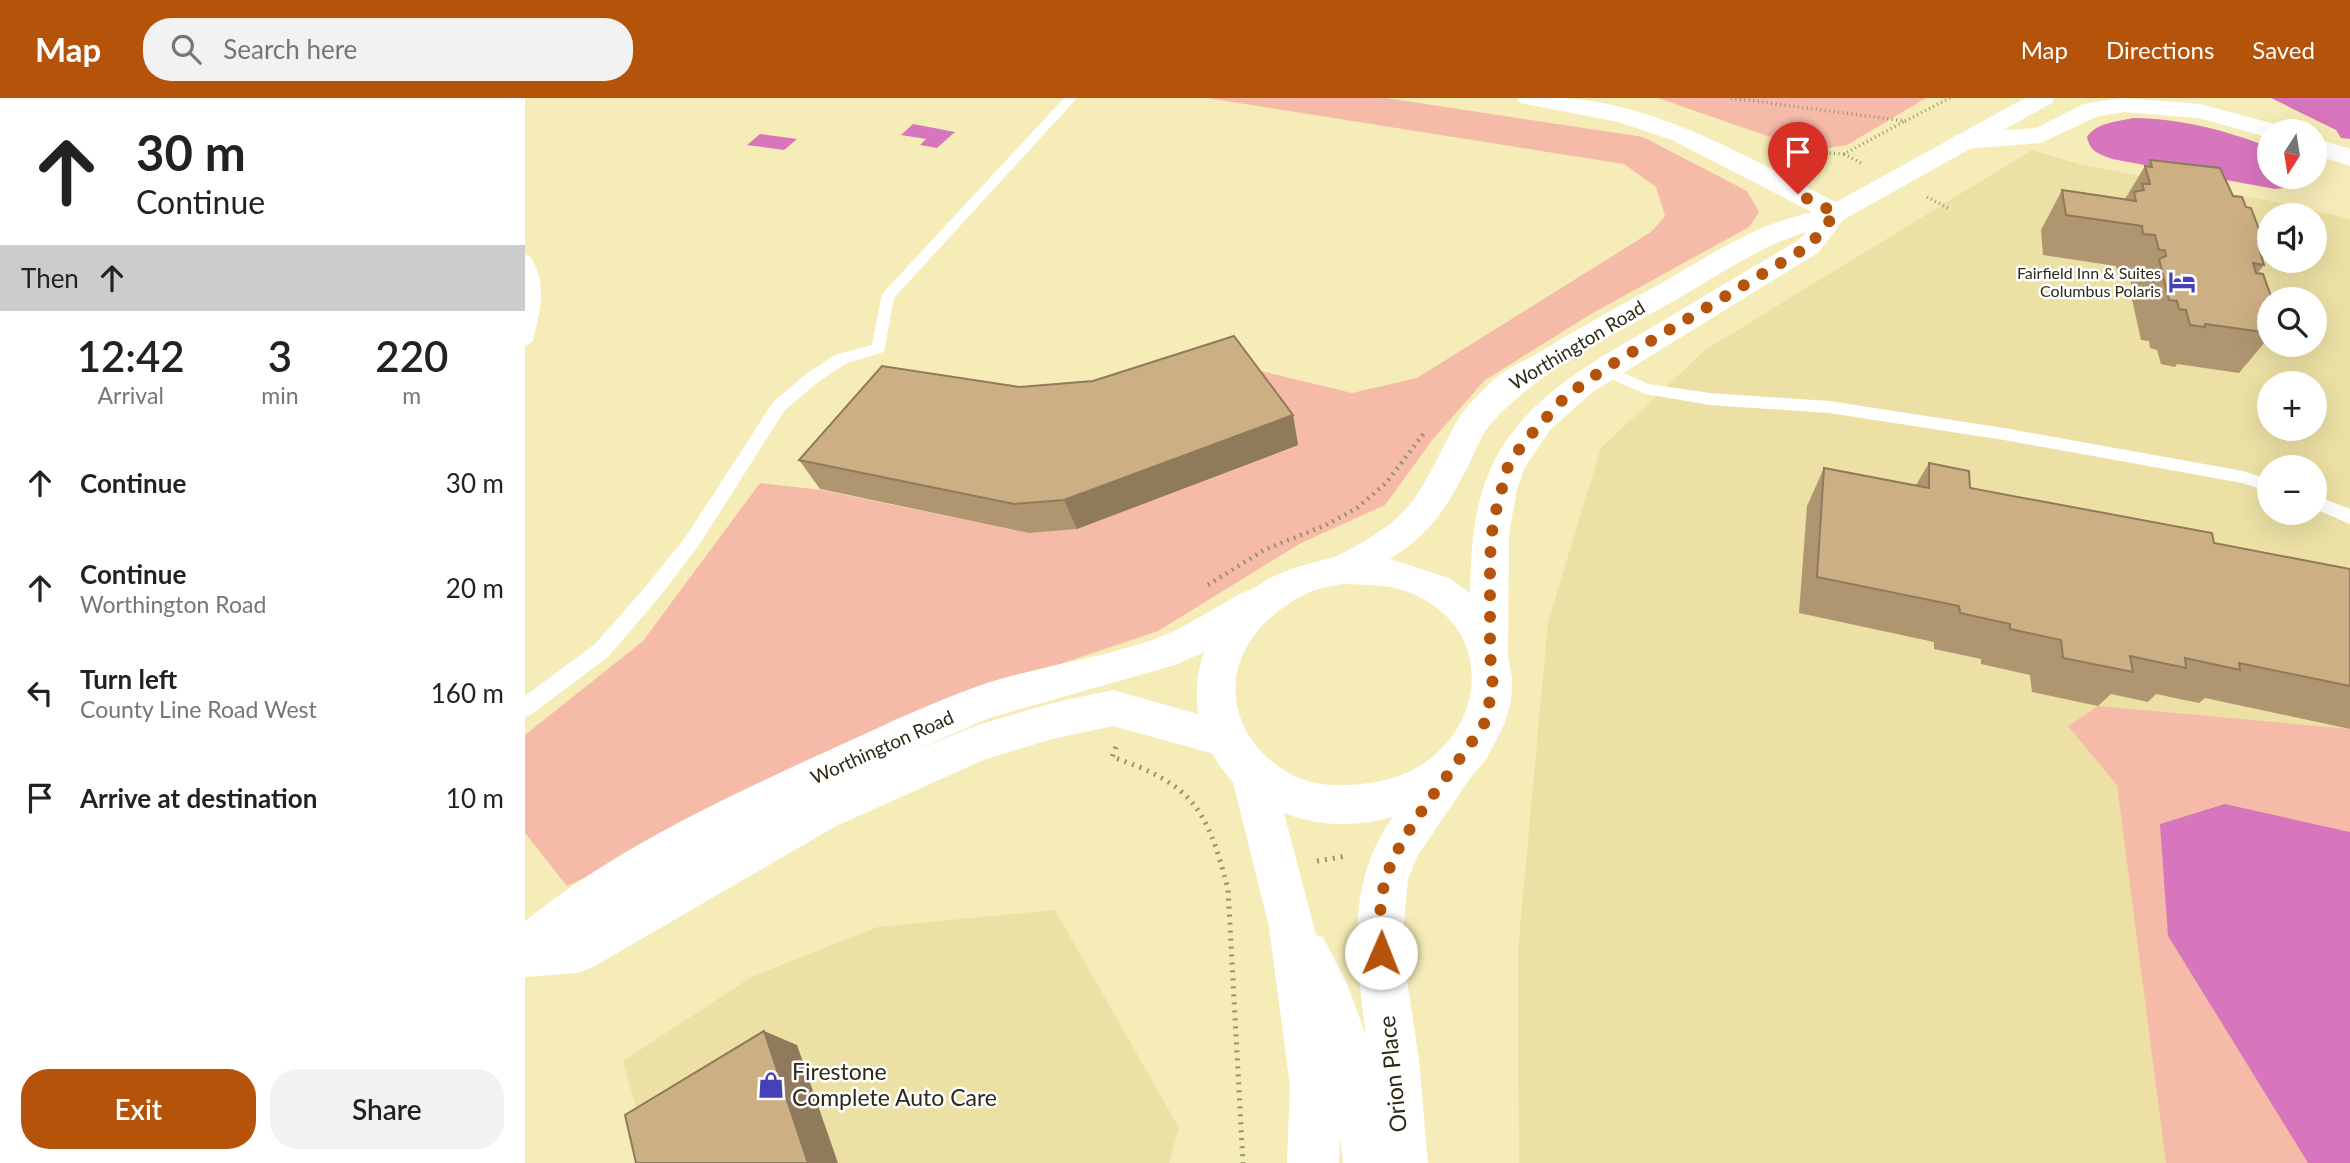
<!DOCTYPE html>
<html lang="en">
<head>
<meta charset="utf-8">
<style>
	body { margin:0; font-family:Lato,sans-serif; background:#f2f2f2; color:#222; height:100vh; display:flex; flex-direction:column; font-size:26px; white-space:nowrap }
	* { box-sizing:border-box; margin:0 }
	p { font-size:23px; color:#767676 }
	.icon { flex:none; width:38px; height:38px; fill:none; stroke:currentColor; stroke-width:2; stroke-linecap:round; stroke-linejoin:round }
	.map { position:relative; flex:1; overflow:hidden }
	.details { display:flex; flex-direction:column; background:#fff; width:525px }
	.details>* { flex:none }
	.hud { background:#fff; color:#222; overflow:hidden }
	.needle { width:46px; rotate:192deg }
	.tools { position:absolute; left:1732px; top:21px; display:grid; gap:14px }
	.tools a { display:grid; place-items:center; width:70px; height:70px; border-radius:50%; background:#fff; box-shadow:0 7px 28px #0002; font-size:35px }
	.pin { position:absolute; display:grid; place-items:center; width:60px; height:60px; color:#fff; margin:-72px -30px; border-radius:50% 50% 50% 0; rotate:-45deg; box-shadow:0 0 7px #0007 }
	.pin .icon { rotate:45deg }
	.me { position:absolute; width:77px; margin:-38px; rotate:1deg; stroke-linejoin:round; filter:drop-shadow(0 0 5px #0008) }
	.turn { display:flex; align-items:center; gap:24px; height:147px; padding:0 21px; font-size:32px }
	.turn .icon { width:91px; height:91px; stroke-width:2.5 }
	.turn b { display:block; font-size:49px; line-height:60px }
	.then { display:flex; align-items:center; height:66px; padding:0 21px; background:#0003; gap:14px; font-size:26px }
	.eta { display:flex; justify-content:space-evenly; align-items:center; height:119px; text-align:center }
	.eta b { font-size:42px; font-weight:600; line-height:49px }
	.action { display:flex; gap:14px; margin-top:auto; padding:14px 21px }
	.action a { flex:1; height:80px; border-radius:28px; background:#b45309; color:#fff; font-size:28px; font-weight:600; line-height:80px; text-align:center }
	.action a+a { background:#f2f2f2; color:#222 }
	ul { padding:0; list-style:none }
	li { display:flex; align-items:center; gap:21px; height:105px; padding:0 21px }
	li div { flex:1 }
	li b { display:block; font-size:26px }
	li em { font-style:normal }
	header { display:flex; align-items:center; gap:42px; box-sizing:border-box; height:98px; padding:0 35px; background:#b45309; color:#fff }
	header strong { font-size:33px }
	nav { display:flex; gap:38px; margin-inline-start:auto; font-size:24px }
	.search { width:490px; height:63px; background:#f2f2f2; display:flex; align-items:center; gap:18px; box-sizing:border-box; padding:0 24px; border-radius:28px; color:#767676; font-size:26px }
	main { display:flex; flex:1; min-height:0 }
	.map>svg:first-child { display:block }
	.built { fill:#ece0a4; fill-rule:evenodd }
	.green { fill:#f6baa8 }
	.water { fill:#d775bd }
	.lines { fill:none; stroke-linecap:round; stroke-linejoin:round }
	.path-far2 { stroke:#9a936d; stroke-width:3.5; stroke-dasharray:1 3.5; stroke-linecap:butt }
	.path-far1 { stroke:#9a936d; stroke-width:4.5; stroke-dasharray:2 5; stroke-linecap:butt }
	.path { stroke:#9a936d; stroke-width:5; stroke-dasharray:2 6; stroke-linecap:butt }
	.service { fill:#fff; fill-rule:evenodd }
	.tertiary { fill:#fff; fill-rule:evenodd }
	.secondary { fill:#fff; fill-rule:evenodd }
	.wall { fill:#af9671 }
	.shaded-wall { fill:#8f7a5c }
	.building { fill:#ccaf83; stroke:#8f7a5c; stroke-width:2 }
	.route { stroke:#b45309; stroke-width:12; stroke-dasharray:0 21.6 }
	.labels { text-anchor:middle; stroke-width:5; stroke-linejoin:round; paint-order:stroke }
	.far-poi-label { font-size:16px; fill:#2d2914; stroke:#fff; text-anchor:end }
	.street-label { font-size:19px; fill:#2d2914; stroke:#fff }
	.near-poi-label { font-size:23px; fill:#2d2914; stroke:#fff; text-anchor:start }
	.near-street-label { font-size:23px; fill:#2d2914; stroke:#fff }
</style>
</head>
<body>
<header>
<strong>Map</strong>
<div class="search"><svg class="icon" aria-label="search" viewBox="0 0 24 24"><circle cx="10" cy="10" r="6"/><path d="M15 15l6 6"/></svg>Search here</div>
<nav><a>Map</a><a>Directions</a><a>Saved</a></nav>
</header>
<main>
<section class="details">
<div class="hud">
<div class="turn"><svg class="icon" aria-label="ahead" viewBox="0 0 24 24"><path d="M12 20V5M6 11l6-6 6 6"/></svg><div><b>30 m</b>Continue</div></div>
<div class="then">Then<svg class="icon" aria-label="ahead" viewBox="0 0 24 24"><path d="M12 20V5M6 11l6-6 6 6"/></svg></div>
</div>
<div class="eta">
<div><b>12:42</b><p>Arrival</p></div>
<div><b>3</b><p>min</p></div>
<div><b>220</b><p>m</p></div>
</div>
<ul>
<li><svg class="icon" aria-label="ahead" viewBox="0 0 24 24"><path d="M12 20V5M6 11l6-6 6 6"/></svg><div><b>Continue</b></div><em>30 m</em></li>
<li><svg class="icon" aria-label="ahead" viewBox="0 0 24 24"><path d="M12 20V5M6 11l6-6 6 6"/></svg><div><b>Continue</b><p>Worthington Road</p></div><em>20 m</em></li>
<li><svg class="icon" aria-label="left" viewBox="0 0 24 24"><path d="M17 20v-9H6M10 6l-5 5 5 5"/></svg><div><b>Turn left</b><p>County Line Road West</p></div><em>160 m</em></li>
<li><svg class="icon" aria-label="arrive" viewBox="0 0 24 24"><path d="M6 21V4h12l-3 4 3 4H6"/></svg><div><b>Arrive at destination</b></div><em>10 m</em></li>
</ul>
<div class="action"><a>Exit</a><a>Share</a></div>
</section>
<div class="map">
<svg width="1825" height="1065" viewBox="0 0 1825 1065">
	<rect width="100%" height="100%" fill="#f6ecb8"/>
	<g class="built">
		<path d="M1507,52l46,14 218,42 54,13v944h-831l-1,-213 30,-328 53,-174 104,-98zM1745,117h45v46h-45zM1745,201h45v46h-45zM1745,285h45v46h-45zM1745,369h45v46h-45z"/>
		<polygon points="530,812 654,1030 644,1065 127,1065 98,963 228,878 353,829"/>
	</g>
	<g class="green">
		<polygon points="682,0 861,0 1118,39 1222,93 1234,114 1224,129 1066,216 960,282 908,341 860,407 776,445 633,533 371,621 139,742 42,788 0,735 0,637 118,543 235,385 296,392 504,435 552,431 772,347 715,268 827,295 892,280 1126,134 1140,118 1131,89 1099,66"/>
		<polygon points="1133,0 1401,0 1322,47 1285,53"/>
		<polygon points="1573,608 1825,631 1825,734 1700,706 1643,838 1783,1065 1641,1065 1592,687 1543,628"/>
	</g>
	<g class="water">
		<polygon points="1746,0 1825,0 1825,41 1816,40 1811,32"/>
		<path d="M1608,20c51,1 90,12 137,29v30l36,2 -5,7 -26,3 -163,-30c-13,-5 -22,-7 -25,-22 10,-15 30,-15 46,-19z"/>
		<polygon points="388,26 430,34 412,50 395,47 401,41 376,37"/>
		<polygon points="235,36 272,41 259,52 222,47"/>
		<polygon points="1700,706 1825,734 1825,1065 1783,1065 1643,838 1635,726"/>
	</g>
	<g class="lines">
		<g class="path-far2">
			<polyline points="1206,0 1380,23 1425,0"/>
			<polyline points="1319,56 1338,66"/>
			<polyline points="1282,67 1296,55 1319,56 1380,23"/>
			<polyline points="1402,99 1423,110"/>
		</g>
		<polyline class="path-far1" points="683,487 739,452 801,427 832,410 861,385 900,334"/>
		<g class="path">
			<path d="M591,649l-4,10c81,27 95,52 116,132l15,274"/>
			<polyline points="792,763 822,758"/>
		</g>
		<g class="service">
			<polygon points="539,0 552,0 369,200 359,254 322,265 293,284 260,312 174,447 136,497 84,558 7,616 0,619 0,598 70,546 122,487 162,437 248,304 281,276 310,257 347,247 357,196"/>
			<path d="M0,157l5,1c18,27 10,56 3,85l-8,5z"/>
			<polygon points="1079,266 1123,286 1185,295 1304,303 1479,330 1718,373 1745,381 1745,394 1717,385 1479,342 1304,315 1185,307 1120,296 1073,275 1071,271"/>
			<polygon points="1790,397 1825,411 1825,426 1790,411"/>
		</g>
		<g class="tertiary">
			<polygon points="1597,0 1675,6 1757,28 1760,33 1745,33 1745,40 1674,20 1599,14 1573,18 1516,45 1438,51 1429,48 1425,43 1429,38 1438,35 1511,30 1558,6"/>
			<polygon points="1790,40 1825,51 1825,68 1790,57"/>
			<path d="M739,486l13,4 6,11 -6,11 -57,35 -45,20 -186,53 -82,36 71,-29 74,-22 61,-13 127,36 6,13 -6,13 -15,5 -112,-31 -61,13 -66,20 -150,67 -241,140 -17,7 -53,4v-56c90,-72 195,-121 300,-169 52,-23 102,-48 156,-67 57,-19 118,-26 174,-46 39,-14 71,-42 109,-55z"/>
		</g>
		<path class="secondary" d="M992,0c16,0 33,0 49,0 96,7 185,62 270,104l189,-104h30l-3,5 -209,117 -24,32 -225,139 -44,39 -25,37 -8,22 -8,45 -1,122 4,23 -1,22 -6,22 -19,37 -16,18 -53,79 -9,22 -5,54 3,40 13,87 9,103h-85l-3,-26 -1,26h-52l3,-77 -21,-159 -36,-145c-61,-65 -42,-159 34,-202 20,-12 42,-16 64,-22 16,-5 47,-25 60,-35 34,-27 46,-69 68,-105 7,-12 19,-22 28,-32 15,-16 40,-26 58,-37 37,-23 76,-44 115,-65 35,-20 70,-43 107,-58 15,-6 31,-10 45,-14l-140,-72 -54,-18 -98,-19zM1281,134l-7,8c-43,25 -86,51 -128,76 -67,40 -146,77 -180,152 -18,39 -20,83 -21,125l-21,-15 -59,-19c43,-27 58,-53 80,-97 6,-12 11,-27 20,-37 47,-55 126,-91 189,-127 41,-24 82,-52 127,-66zM817,486c21,1 44,0 63,7 107,38 77,173 -29,191 -24,4 -56,6 -79,-5 -65,-30 -84,-105 -30,-156 14,-13 31,-25 49,-31 8,-3 17,-4 26,-6zM759,715c36,14 73,14 109,4 -48,66 -37,142 -27,218l-19,-51 -24,-47 -7,-2z"/>
	</g>
	<g class="wall">
		<polygon points="1625,62 1708,98 1721,109 1743,155 1737,162 1739,167 1732,176 1745,201 1745,238 1714,275 1652,266 1650,269 1636,266 1632,252 1625,250 1624,243 1616,242 1607,201 1613,192 1607,191 1604,177 1593,176 1591,168 1518,157 1516,132 1537,92 1600,101 1620,68 1621,68"/>
		<polygon points="495,289 768,317 773,347 552,431 504,435 295,391 274,362"/>
		<polygon points="1404,365 1445,390 1689,445 1825,471 1825,631 1680,600 1674,605 1631,596 1623,604 1586,596 1573,608 1507,594 1505,577 1456,566 1456,561 1409,551 1409,544 1274,515 1282,408 1299,370 1391,387"/>
	</g>
	<g class="shaded-wall">
		<polygon points="768,317 773,347 552,431 539,402"/>
		<polygon points="239,933 272,947 313,1065 283,1065"/>
	</g>
	<g class="building">
		<polygon points="1625,62 1695,70 1708,98 1717,99 1721,109 1726,110 1743,155 1735,154 1739,167 1728,165 1731,175 1738,176 1747,201 1745,201 1745,214 1743,213 1745,217 1745,225 1743,225 1745,235 1680,226 1680,229 1665,227 1661,212 1654,211 1652,203 1644,202 1634,161 1641,158 1640,152 1634,152 1630,137 1618,136 1617,128 1541,117 1537,92 1611,103 1609,94 1619,92 1617,86 1625,86 1620,68 1627,69"/>
		<polygon points="709,238 768,317 539,402 489,406 274,362 357,268 495,289 568,283"/>
		<polygon points="1404,365 1444,373 1445,390 1687,435 1689,445 1825,471 1825,588 1714,565 1715,572 1660,560 1661,570 1605,558 1608,574 1538,560 1536,542 1485,531 1485,526 1435,515 1434,508 1292,479 1299,370 1404,390"/>
		<polygon points="239,933 283,1065 111,1065 100,1017"/>
	</g>
	<g class="lines">
		<path class="route" d="M856,855c-2,-23 -2,-53 5,-75 15,-49 69,-109 98,-154l9,-36 -3,-35v-95l3,-36 15,-56 16,-24 42,-46 38,-27 205,-123 27,-33 -38,-19"/>
	</g>
	<defs>
		<symbol id="hotel-bare" viewBox="-9 -9 18 18"><path d="M-6-4.5h1.5V1H6V5H4.5V3h-9V5H-6ZM-4 0a1.8 1.8 0 1 1 3.6 0ZM.5 0V-2.5h3Q6-2.5 6 0Z" fill="#4541b7" stroke="#fff" stroke-width="2.5" paint-order="stroke"/></symbol>
		<symbol id="shop-bare" viewBox="-9 -9 18 18"><path d="M-5-2.5h2.3a2.7 3.5 0 0 1 5.4 0H5L5.5 6h-11ZM-1.5-2.5h3a1.5 2.3 0 0 0-3 0Z" fill="#4541b7" stroke="#fff" stroke-width="2.5" paint-order="stroke"/></symbol>
	</defs>
	<g fill-rule="evenodd">
		<use href="#hotel-bare" x="1638" y="165" width="38" height="38"/>
		<use href="#shop-bare" x="227" y="968" width="38" height="38"/>
	</g>
	<g class="labels">
		<g class="far-poi-label">
			<text x="1636" y="181">Fairfield Inn &amp; Suites<tspan x="1636" dy="18">Columbus Polaris</tspan></text>
		</g>
		<g class="street-label">
			<text transform="translate(1052 247) rotate(-31)" y="7">Worthington Road</text>
			<text transform="translate(357 649) rotate(-24)" y="7">Worthington Road</text>
		</g>
		<g class="near-poi-label">
			<text x="267" y="982">Firestone<tspan x="267" dy="26">Complete Auto Care</tspan></text>
		</g>
		<g class="near-street-label">
			<text transform="translate(868 976) rotate(-96)" y="8">Orion Place</text>
		</g>
	</g>
</svg>
<div class="tools">
<a><svg class="needle" viewBox="-14 -14 28 28"><path d="M0-13l5 13h-10z" fill="#e53935"/><path d="M0 13l5-13h-10z" fill="#767676"/></svg></a>
<a><svg class="icon" aria-label="sound" viewBox="0 0 24 24"><path d="M4 9h4l5-4v14l-5-4H4zM17 9q2 3 0 6"/></svg></a>
<a><svg class="icon" aria-label="search" viewBox="0 0 24 24"><circle cx="10" cy="10" r="6"/><path d="M15 15l6 6"/></svg></a>
<a>+</a>
<a>−</a>
</div>
<div class="pin" style="left:1273px;top:96px;background:#d93025"><svg class="icon" aria-label="arrive" viewBox="0 0 24 24"><path d="M6 21V4h12l-3 4 3 4H6"/></svg></div>
<svg class="me" style="left:856px;top:855px" viewBox="-20 -20 40 40"><circle r="19" fill="#fff"/><path d="M0-13L10 11 0 6-10 11z" fill="#b45309"/></svg>
</div>
</main>
</body>
</html>
